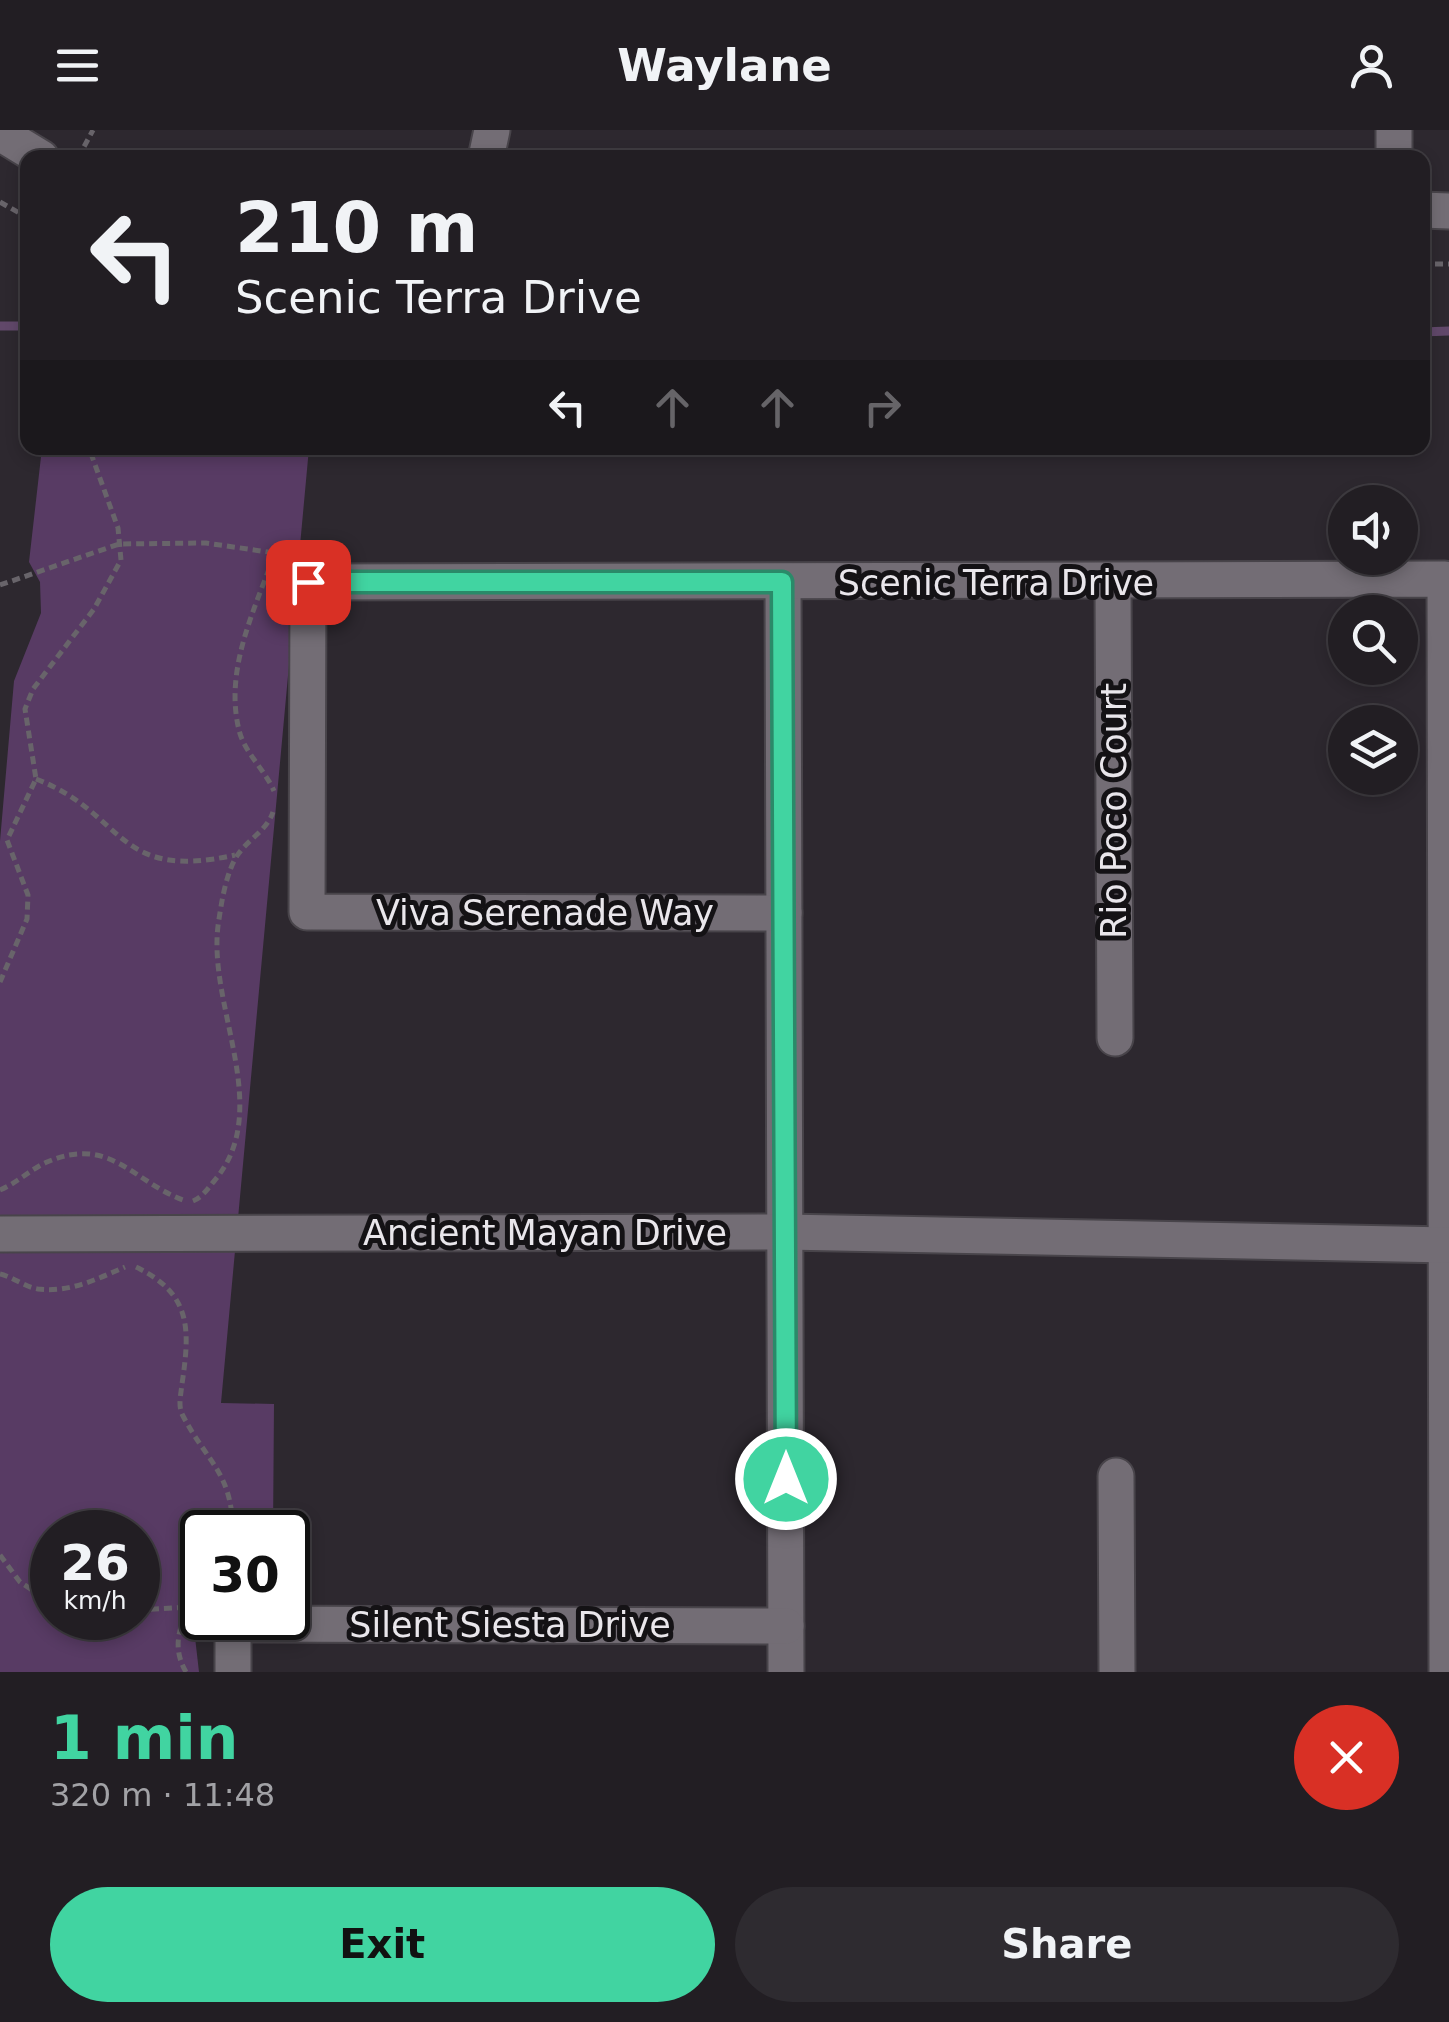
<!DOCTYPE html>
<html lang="en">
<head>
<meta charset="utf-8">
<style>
	body { margin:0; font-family:"DejaVu Sans",sans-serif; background:#2e2b30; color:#f1f3f6; height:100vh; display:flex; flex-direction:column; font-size:38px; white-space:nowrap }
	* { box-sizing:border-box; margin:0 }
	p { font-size:32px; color:#a2a2a6 }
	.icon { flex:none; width:55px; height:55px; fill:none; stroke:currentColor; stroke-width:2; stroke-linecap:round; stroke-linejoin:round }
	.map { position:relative; height:1542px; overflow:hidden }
	.details { display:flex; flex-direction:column; background:#221e23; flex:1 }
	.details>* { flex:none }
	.hud { position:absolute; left:20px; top:20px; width:1410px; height:305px; border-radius:20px; box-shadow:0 5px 15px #0003,0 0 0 2px #3f3c41; background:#221e23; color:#f1f3f6; overflow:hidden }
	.tools { position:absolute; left:1328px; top:355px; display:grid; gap:20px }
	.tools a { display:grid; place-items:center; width:90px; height:90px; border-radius:50%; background:#221e23; box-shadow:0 5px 15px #0003,0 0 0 2px #3f3c41; font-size:50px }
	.speed { position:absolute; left:30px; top:1380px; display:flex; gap:20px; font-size:50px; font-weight:700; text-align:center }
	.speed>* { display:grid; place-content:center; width:130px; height:130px; border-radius:50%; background:#221e23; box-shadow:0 5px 15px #0003,0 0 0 2px #3f3c41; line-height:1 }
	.speed small { font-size:25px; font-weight:400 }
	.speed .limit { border:5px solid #111; border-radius:15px; background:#fff; color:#111 }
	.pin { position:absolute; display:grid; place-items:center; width:85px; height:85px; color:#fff; margin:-42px; border-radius:20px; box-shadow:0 5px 15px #0006 }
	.me { position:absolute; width:110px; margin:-55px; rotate:0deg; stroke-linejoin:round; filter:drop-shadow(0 0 8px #0008) }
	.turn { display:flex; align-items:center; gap:35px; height:210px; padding:0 50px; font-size:45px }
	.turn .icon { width:130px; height:130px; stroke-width:2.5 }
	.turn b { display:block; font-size:70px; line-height:85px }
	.lanes { display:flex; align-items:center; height:95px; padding:0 50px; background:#0003; justify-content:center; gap:50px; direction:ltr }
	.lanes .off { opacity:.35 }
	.round { display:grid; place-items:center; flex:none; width:105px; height:105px; border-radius:52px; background:#2e2b30 }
	.headline { display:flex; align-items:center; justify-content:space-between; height:170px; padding:0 50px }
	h1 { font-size:60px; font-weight:600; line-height:75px; color:#41d4a1 }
	.cta { display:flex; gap:20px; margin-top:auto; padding:20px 50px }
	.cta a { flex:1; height:115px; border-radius:60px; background:#41d4a1; color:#111; font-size:40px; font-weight:600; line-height:115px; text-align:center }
	.cta a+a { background:#2e2b30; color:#f1f3f6 }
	header { display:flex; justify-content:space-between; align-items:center; height:130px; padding:0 50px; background:#221e23; font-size:45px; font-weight:600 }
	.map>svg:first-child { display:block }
	.green { fill:#583b64; fill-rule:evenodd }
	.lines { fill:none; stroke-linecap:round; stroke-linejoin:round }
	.stream { stroke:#61486a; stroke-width:9 }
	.minor-casing { stroke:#48444a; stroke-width:39 }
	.path { stroke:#68646a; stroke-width:5; stroke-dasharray:8 5; stroke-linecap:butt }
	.minor { stroke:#736d75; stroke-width:35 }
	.route-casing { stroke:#2a8a69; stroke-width:25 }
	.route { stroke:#41d4a1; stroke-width:18 }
	.labels { text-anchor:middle; stroke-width:10; stroke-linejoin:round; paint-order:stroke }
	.street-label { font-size:35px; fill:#e9e6eb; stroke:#141215 }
</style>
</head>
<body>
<header><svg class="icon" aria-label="menu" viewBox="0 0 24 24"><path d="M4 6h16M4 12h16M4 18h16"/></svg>Waylane<svg class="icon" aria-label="person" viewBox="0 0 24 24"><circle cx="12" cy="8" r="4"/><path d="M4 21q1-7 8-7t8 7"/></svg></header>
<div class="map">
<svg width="1449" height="1542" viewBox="0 0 1449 1542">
	<rect width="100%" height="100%" fill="#2d282f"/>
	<path class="green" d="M42,318h267l-88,955 53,1 -1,128h-71v82l-7,23 4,35h-199v-831l14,-160 27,-68 -1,-31 -11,-20zM52,1402h86v86h-86z"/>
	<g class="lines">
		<g class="stream">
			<polyline points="0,196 28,196"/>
			<polyline points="1422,202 1449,201"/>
		</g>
		<defs>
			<g id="minor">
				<polyline points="1394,0 1394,28"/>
				<polyline points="0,3 41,28"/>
				<polyline points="486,28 492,0"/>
				<polyline points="1422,80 1449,81"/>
				<polyline points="783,452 786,1542"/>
				<polyline points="1113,453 1115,908"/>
				<polyline points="784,783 307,782 308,452 1445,449 1447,1542"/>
				<polyline points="0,1104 785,1102 1449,1115"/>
				<polyline points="1116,1346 1117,1542"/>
				<polyline points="233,1542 233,1494 786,1496"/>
			</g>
		</defs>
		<use href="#minor" class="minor-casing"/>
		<g class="path">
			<polyline points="78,28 93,0"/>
			<polyline points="0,72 28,88"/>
			<polyline points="1422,134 1449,134"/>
			<path d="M0,455l119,-41 87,-1 69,10c-20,56 -51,116 -36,177 5,22 26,40 35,61"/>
			<path d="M36,649c91,35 78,103 199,76"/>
			<polyline points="0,852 27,789 28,765 7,710 36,649 25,579 33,559 94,479 121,430 118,398 89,318"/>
			<path d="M0,1060c17,-7 31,-21 47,-28 63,-27 85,19 136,38"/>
			<path d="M193,1071c10,-4 15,-13 22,-21 59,-71 -7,-172 3,-254 3,-21 8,-56 21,-73 11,-15 28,-23 34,-41"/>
			<path d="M136,1137c56,27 54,62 46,117 -1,10 -4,21 0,30 25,49 50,57 51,118"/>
			<path d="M0,1144c13,3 25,13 38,15 31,4 59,-10 87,-22"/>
			<polyline points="0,1425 20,1452 52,1473"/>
			<polyline points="138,1480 190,1477 202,1482"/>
			<path d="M186,1542c-17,-29 -4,-56 16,-81"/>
		</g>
		<use href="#minor" class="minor"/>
	</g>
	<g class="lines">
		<defs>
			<polyline id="route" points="308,452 782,452 786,1349"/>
		</defs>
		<use href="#route" class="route-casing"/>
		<use href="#route" class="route"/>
	</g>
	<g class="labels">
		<g class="street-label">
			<text x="996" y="465">Scenic Terra Drive</text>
			<text transform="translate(1114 681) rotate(-90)" y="12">Rio Poco Court</text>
			<text x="545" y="795">Viva Serenade Way</text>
			<text x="545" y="1115">Ancient Mayan Drive</text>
			<text x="510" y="1507">Silent Siesta Drive</text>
		</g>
	</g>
</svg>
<div class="tools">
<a><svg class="icon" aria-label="sound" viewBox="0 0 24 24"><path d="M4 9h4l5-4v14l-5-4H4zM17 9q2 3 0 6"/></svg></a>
<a><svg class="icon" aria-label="search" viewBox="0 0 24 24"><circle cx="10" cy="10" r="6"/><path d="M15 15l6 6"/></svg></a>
<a><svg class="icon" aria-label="layers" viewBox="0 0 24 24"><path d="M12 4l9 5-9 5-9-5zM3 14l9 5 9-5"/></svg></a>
</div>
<div class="speed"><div>26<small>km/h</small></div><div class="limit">30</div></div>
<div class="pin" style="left:308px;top:452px;background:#d93025"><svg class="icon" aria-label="arrive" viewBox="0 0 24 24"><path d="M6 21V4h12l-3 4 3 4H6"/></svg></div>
<svg class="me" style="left:786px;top:1349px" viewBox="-20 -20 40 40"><circle r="17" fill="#41d4a1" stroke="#fff" stroke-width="3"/><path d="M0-11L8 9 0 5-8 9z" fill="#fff"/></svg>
<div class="hud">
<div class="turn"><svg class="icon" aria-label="left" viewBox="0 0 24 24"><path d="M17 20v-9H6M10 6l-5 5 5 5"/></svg><div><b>210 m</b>Scenic Terra Drive</div></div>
<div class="lanes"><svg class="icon" aria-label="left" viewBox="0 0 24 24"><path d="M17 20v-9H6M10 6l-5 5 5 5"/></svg><svg class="icon off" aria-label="ahead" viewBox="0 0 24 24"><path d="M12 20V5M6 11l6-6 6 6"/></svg><svg class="icon off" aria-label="ahead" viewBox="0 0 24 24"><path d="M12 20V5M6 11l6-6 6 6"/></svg><svg class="icon off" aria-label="right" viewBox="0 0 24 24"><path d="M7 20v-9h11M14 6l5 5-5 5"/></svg></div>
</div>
</div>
<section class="details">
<div class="headline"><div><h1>1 min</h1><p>320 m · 11:48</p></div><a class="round" style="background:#d93025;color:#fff"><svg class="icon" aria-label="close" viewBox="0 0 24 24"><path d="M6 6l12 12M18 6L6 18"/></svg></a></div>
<div class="cta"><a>Exit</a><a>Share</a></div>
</section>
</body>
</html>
